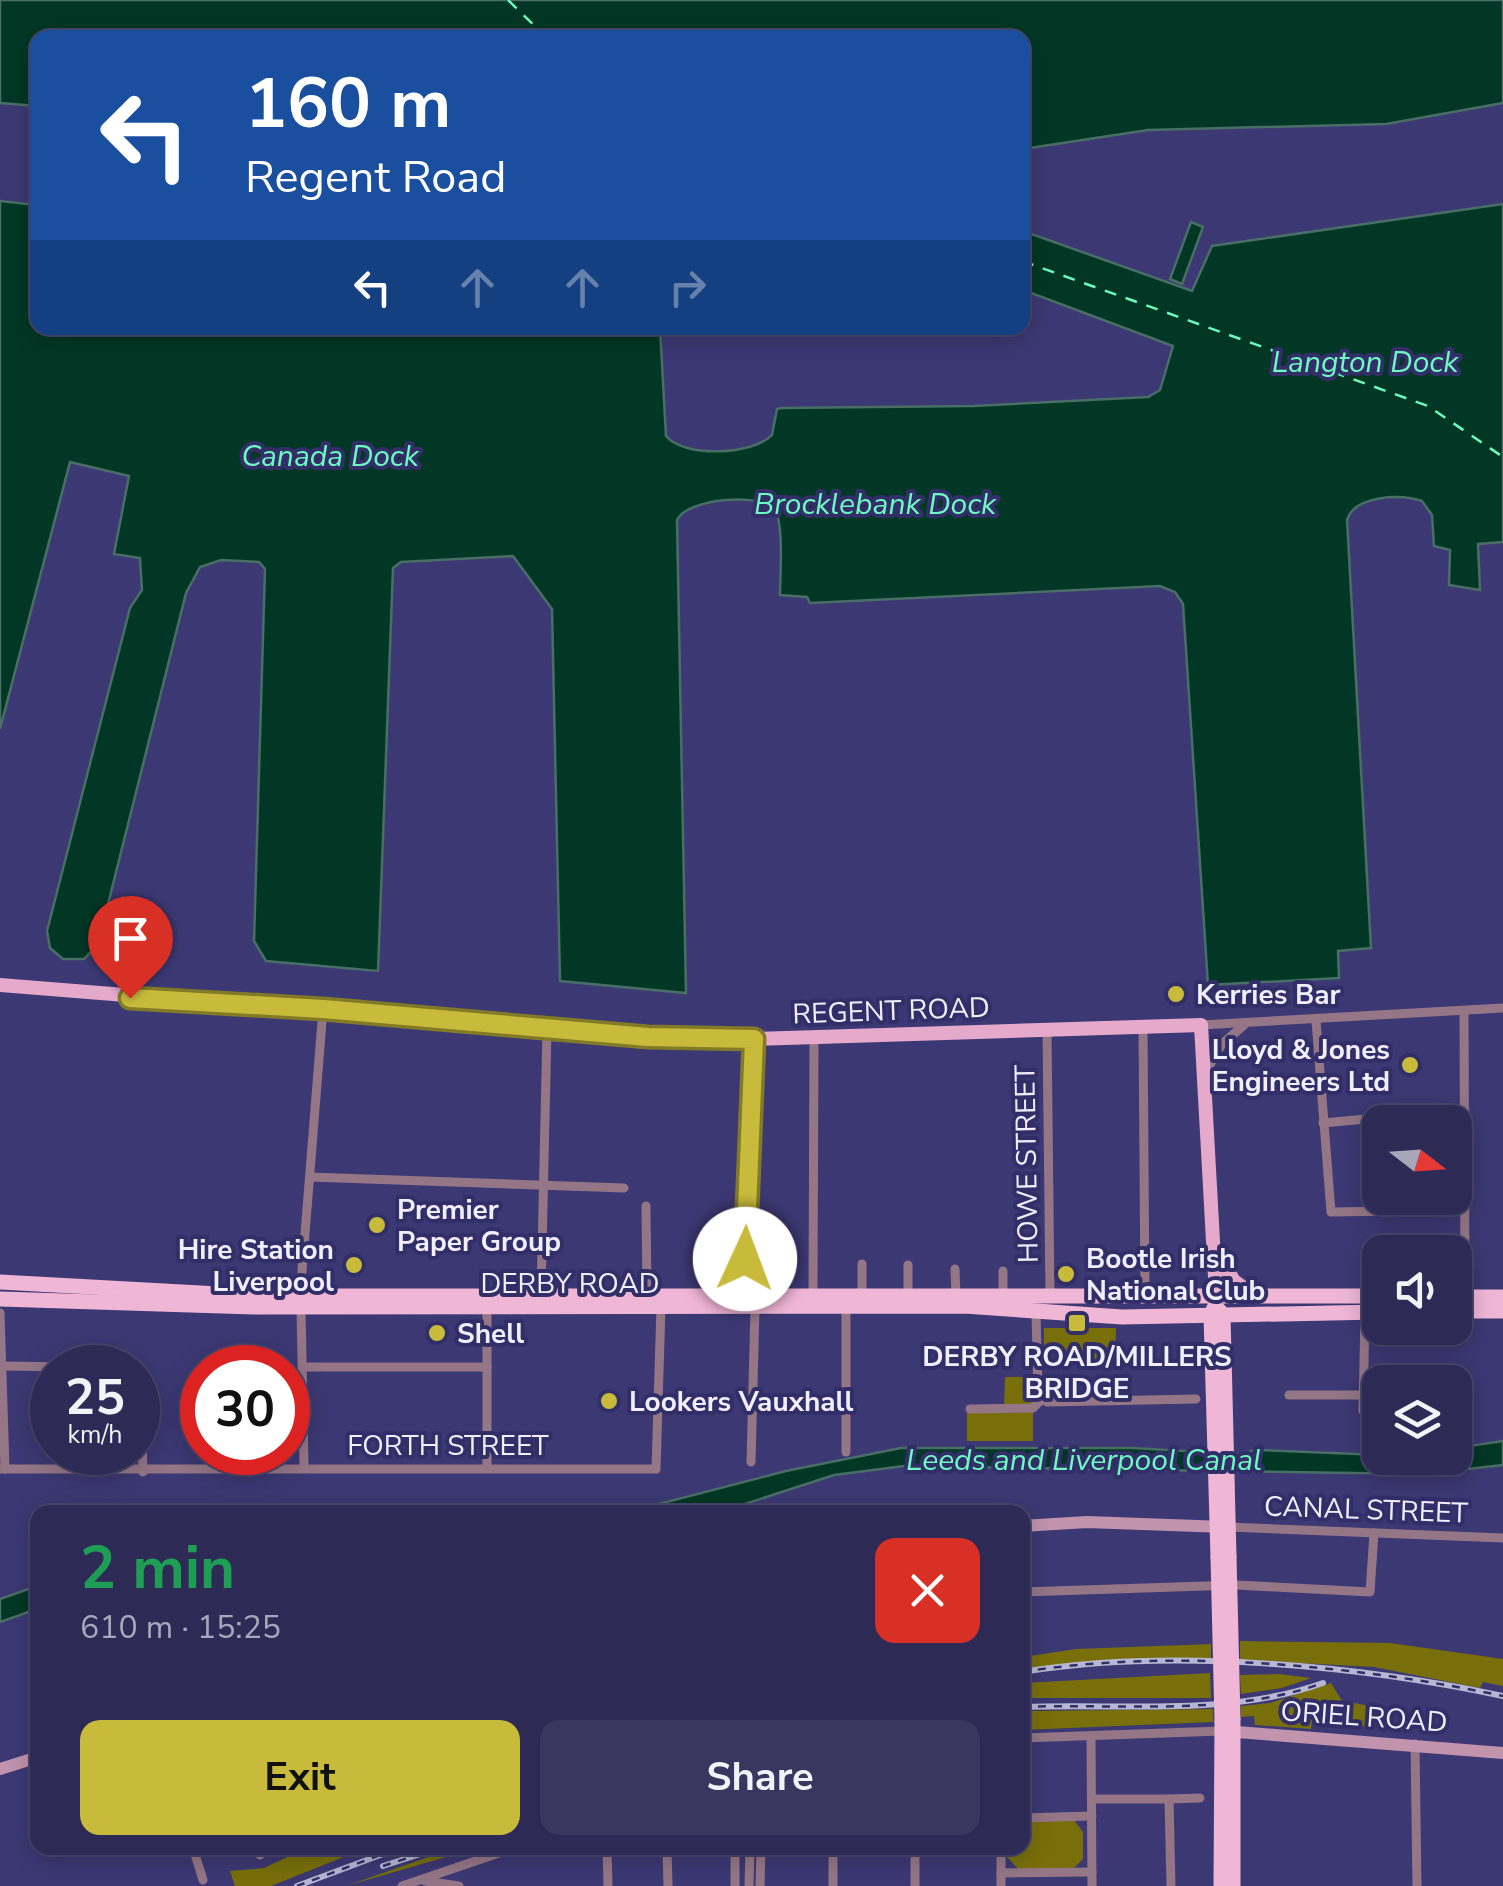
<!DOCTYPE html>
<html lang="en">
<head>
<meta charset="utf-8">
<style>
	body { margin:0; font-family:"Nunito Sans",sans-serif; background:#393660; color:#f1f3f6; height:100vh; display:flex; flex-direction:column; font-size:38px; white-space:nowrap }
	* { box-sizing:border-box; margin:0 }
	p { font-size:32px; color:#a7a7b9 }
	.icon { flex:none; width:55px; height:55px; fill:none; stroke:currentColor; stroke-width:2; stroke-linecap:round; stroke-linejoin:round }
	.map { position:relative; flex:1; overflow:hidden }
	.side { position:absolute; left:30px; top:1505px; width:1000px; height:350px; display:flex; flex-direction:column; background:#2d2a56; border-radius:20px; box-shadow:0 5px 25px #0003,0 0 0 2px #48466c }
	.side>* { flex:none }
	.banner { position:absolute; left:30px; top:30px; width:1000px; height:305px; border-radius:20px; box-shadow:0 5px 25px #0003,0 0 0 2px #48466c; background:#1a4fa0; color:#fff; overflow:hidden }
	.needle { width:65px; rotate:107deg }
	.controls { position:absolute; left:1362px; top:1105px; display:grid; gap:20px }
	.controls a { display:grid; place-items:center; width:110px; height:110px; border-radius:20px; background:#2d2a56; box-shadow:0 5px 25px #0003,0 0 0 2px #48466c; font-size:50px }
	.speed { position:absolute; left:30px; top:1345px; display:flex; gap:20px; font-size:50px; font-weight:700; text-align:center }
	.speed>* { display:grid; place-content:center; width:130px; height:130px; border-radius:50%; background:#2d2a56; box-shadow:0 5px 25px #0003,0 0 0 2px #48466c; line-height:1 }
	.speed small { font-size:25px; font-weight:400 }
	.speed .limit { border:15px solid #d22; background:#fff; color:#111 }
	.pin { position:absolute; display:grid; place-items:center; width:85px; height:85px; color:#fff; margin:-102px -42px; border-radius:50% 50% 50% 0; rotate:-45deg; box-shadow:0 0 10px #0007 }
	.pin .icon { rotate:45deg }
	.me { position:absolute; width:110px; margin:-55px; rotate:2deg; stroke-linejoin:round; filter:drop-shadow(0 0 8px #0008) }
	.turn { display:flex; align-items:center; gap:35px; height:210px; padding:0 50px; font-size:45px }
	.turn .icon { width:130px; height:130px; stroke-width:2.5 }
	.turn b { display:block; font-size:70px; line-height:85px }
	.lanes { display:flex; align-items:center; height:95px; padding:0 50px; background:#0003; justify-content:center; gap:50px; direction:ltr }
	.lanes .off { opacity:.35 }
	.round { display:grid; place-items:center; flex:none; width:105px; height:105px; border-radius:20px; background:#393660 }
	.summary { display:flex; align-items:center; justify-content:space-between; height:170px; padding:0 50px }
	h1 { font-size:60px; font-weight:700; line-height:75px; color:#1e9e55 }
	.action { display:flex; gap:20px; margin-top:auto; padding:20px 50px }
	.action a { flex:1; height:115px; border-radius:20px; background:#c8bb3b; color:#111; font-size:40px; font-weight:700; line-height:115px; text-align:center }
	.action a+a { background:#393660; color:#f1f3f6 }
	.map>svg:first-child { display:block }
	.green { fill:#786f0a }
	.water { fill:#023725; stroke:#496e66; stroke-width:2.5 }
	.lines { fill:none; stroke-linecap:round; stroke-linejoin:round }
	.ferry { stroke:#6dfac1; stroke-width:2.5; stroke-dasharray:12 10; stroke-linecap:butt }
	.minor { stroke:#947687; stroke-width:9 }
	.secondary { stroke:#c193ad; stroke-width:12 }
	.primary { stroke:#e4a9cb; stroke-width:14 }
	.trunk { stroke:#f0b6d6; stroke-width:15 }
	.rail-casing { stroke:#b7b6d3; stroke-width:6 }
	.rail { stroke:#322e67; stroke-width:2.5; stroke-dasharray:8; stroke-linecap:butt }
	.trunk-bridge { stroke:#f0b6d6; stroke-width:15 }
	.route-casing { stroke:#827a26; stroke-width:25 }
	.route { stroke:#c8bb3b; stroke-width:18 }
	.poi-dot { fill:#c8bb3b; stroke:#322e67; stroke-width:4 }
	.labels { text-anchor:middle; stroke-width:8; stroke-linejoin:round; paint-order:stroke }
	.poi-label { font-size:28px; font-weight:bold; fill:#efeffe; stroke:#322e67; text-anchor:start }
	.street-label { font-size:28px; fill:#efeffe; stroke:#322e67 }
	.water-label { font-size:30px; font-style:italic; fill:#6dfac1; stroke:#322e67 }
</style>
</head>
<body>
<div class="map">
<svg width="1503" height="1886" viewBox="0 0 1503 1886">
	<rect width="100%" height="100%" fill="#3c3873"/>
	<g class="green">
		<polygon points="1044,1328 1116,1328 1115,1364 1058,1364 1058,1353 1044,1350"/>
		<polygon points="1005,1377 1033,1377 1032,1407 1004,1407"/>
		<polygon points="1033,1412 1033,1441 967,1441 967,1413"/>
		<polygon points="1240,1641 1390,1643 1503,1659 1503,1686 1483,1682 1480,1688 1374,1667 1240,1660"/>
		<polygon points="1211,1644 1211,1658 1023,1670 1023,1657 1076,1649"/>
		<polygon points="1210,1673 1211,1698 1023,1698 1023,1683"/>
		<polygon points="1279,1674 1311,1678 1282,1688 1241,1694 1240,1675"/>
		<polygon points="1331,1683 1342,1701 1371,1706 1370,1727 1312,1721 1311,1729 1255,1725 1254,1716 1241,1717 1241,1706 1270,1703"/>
		<polygon points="1213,1709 1213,1722 1023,1730 1023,1711"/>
		<polygon points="1074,1820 1083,1832 1083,1859 1073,1869 1018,1869 1007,1857 1007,1848 1022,1848 1023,1821"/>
		<polygon points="307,1848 366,1848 271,1886 235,1886 230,1871 264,1868"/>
		<polygon points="454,1848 477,1848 346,1886"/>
	</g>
	<g class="water">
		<polygon points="0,0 1503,0 1503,103 1386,124 1148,130 1023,149 1022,38 38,38 37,106 0,103"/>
		<path d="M0,201l37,4 1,123h622l6,108c18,22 87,19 106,-1l5,-26 5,-1 191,-2 175,-9 12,-7 13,-44 -150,-56v-59l169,60 20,-45 291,-42v338l-25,2 2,46 -31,-5 1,-35 -16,-4 -2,-31 -10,-14c-22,-7 -67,-6 -75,19l24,428 -33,3 1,27 -131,7 -25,-381 -8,-12 -15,-6 -350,17 -3,-6 -27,-2c0,-18 4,-71 -5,-85 -12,-18 -88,-12 -98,10l9,473 -126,-12 -8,-372 -39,-53 -112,6 -8,6 -15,403 -112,-10 -12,-20 11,-372 -6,-7 -38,-2 -21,7 -14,26 -88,351 -14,15h-21l-13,-11 -3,-17 83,-323 12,-18 -2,-32 -26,-4 15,-78 -59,-14 -70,267z"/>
		<polygon points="1191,222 1203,227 1182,284 1170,279"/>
		<polygon points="1503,1441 1503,1465 1424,1474 904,1466 834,1475 720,1512 628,1512 786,1471 901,1448 1133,1448 1237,1454 1257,1450 1455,1458 1455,1448"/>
		<polygon points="37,1586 37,1609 0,1622 0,1599"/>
	</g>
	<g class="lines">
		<g class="ferry">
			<polyline points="508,0 547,38"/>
			<polyline points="1022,261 1428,406 1503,457"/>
		</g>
		<g class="minor">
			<polyline points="1464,1011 1465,1297"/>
			<polyline points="1316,1021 1331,1212 1465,1210"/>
			<polyline points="1201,1025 1503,1008"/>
			<polyline points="1143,1026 1145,1297"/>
			<polyline points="1047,1030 1050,1297"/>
			<polyline points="1207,1070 1222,1044 1244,1025"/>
			<polyline points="1323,1123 1465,1110"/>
			<polyline points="310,1177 624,1188"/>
			<polyline points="646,1206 647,1295"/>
			<polyline points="955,1269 956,1297"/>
			<polyline points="743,1294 754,1039"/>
			<polyline points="813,1294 814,1038"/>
			<polyline points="541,1295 547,1030"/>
			<polyline points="862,1295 862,1264"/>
			<polyline points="908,1295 908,1265"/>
			<polyline points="300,1296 323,1009"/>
			<polyline points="1003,1297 1003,1271"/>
			<polyline points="487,1307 487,1467"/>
			<polyline points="301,1308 304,1467"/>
			<polyline points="846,1309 846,1452"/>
			<polyline points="1036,1312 1038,1396 1047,1402 1196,1399"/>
			<polyline points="0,1313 5,1469"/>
			<polyline points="2,1366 140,1368 143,1472"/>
			<polyline points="303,1367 487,1367"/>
			<polyline points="1289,1395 1363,1395"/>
			<polyline points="970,1409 1033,1408 1042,1399"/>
			<polyline points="1363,1411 1365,1313"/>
			<polyline points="751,1462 755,1309"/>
			<polyline points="0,1469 656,1469 661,1307"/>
			<polyline points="750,1511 750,1512"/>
			<polyline points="1228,1527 1503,1538"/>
			<polyline points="1022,1592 1236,1585 1370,1592 1374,1533"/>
			<polyline points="1091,1736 1092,1886"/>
			<polyline points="1022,1738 1222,1731"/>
			<polyline points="1415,1744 1417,1886"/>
			<polyline points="1092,1799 1169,1799 1171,1886"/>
			<polyline points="1169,1799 1200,1798"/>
			<polyline points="1022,1818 1092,1816"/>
			<polyline points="193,1848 203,1880"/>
			<polyline points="258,1848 260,1855"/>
			<polyline points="607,1848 608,1886"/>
			<polyline points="667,1848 668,1886"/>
			<polyline points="1001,1848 1001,1886"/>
			<polyline points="1001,1873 1092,1872"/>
			<polyline points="425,1881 459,1886"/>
			<polyline points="402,1886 514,1848"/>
			<polyline points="735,1886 735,1848"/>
			<polyline points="749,1886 750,1848"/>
			<polyline points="760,1886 761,1848"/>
			<polyline points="833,1886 833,1848"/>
			<polyline points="915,1886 915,1848"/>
		</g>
		<g class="secondary">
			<polyline points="1022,1526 1087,1522 1225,1527"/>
			<polyline points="1224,1731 1503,1753"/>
			<polyline points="0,1769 38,1757"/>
		</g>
		<g class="primary">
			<polyline points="0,985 648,1037 754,1039 1201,1025 1216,1295"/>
			<polyline points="1217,1254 1234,1281 1253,1295"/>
		</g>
		<g class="trunk">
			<polyline points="0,1282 255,1296 1380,1296"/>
			<polyline points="1455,1297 1503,1297"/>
			<polyline points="0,1299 254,1307 964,1306 1122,1317 1380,1312"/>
			<polyline points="1214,1308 1211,1316 1218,1557"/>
			<polyline points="1217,1308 1223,1315 1229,1557"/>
			<polyline points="1455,1311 1503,1311"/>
			<polyline points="1221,1886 1222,1721"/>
			<polyline points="1233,1886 1233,1719"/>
		</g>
		<defs>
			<g id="rail">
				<path d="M1022,1672c149,-24 334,-7 481,24"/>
				<path d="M1022,1707c100,-4 206,10 301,-24"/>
				<polyline points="383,1866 439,1848"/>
				<polyline points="297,1886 399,1848"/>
			</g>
		</defs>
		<use href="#rail" class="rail-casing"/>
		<use href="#rail" class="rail"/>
		<g class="trunk-bridge">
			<polyline points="1218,1557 1222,1721"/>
			<polyline points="1229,1557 1233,1719"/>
		</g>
	</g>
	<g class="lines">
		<defs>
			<polyline id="route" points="130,998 323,1009 648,1037 754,1039 745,1259"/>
		</defs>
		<use href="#route" class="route-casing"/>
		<use href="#route" class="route"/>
	</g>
	<g class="poi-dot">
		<circle cx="1176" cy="994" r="10"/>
		<circle cx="1410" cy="1065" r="10"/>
		<circle cx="377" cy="1225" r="10"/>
		<circle cx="354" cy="1265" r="10"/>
		<circle cx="1066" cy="1274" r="10"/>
		<rect x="1067" y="1313" width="20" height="20" rx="5"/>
		<circle cx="437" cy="1333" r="10"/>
		<circle cx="609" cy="1401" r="10"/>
	</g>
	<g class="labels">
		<g class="poi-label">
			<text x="1196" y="1004">Kerries Bar</text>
			<text x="1390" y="1059" text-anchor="end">Lloyd &amp; Jones<tspan x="1390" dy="32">Engineers Ltd</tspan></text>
			<text x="397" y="1219">Premier<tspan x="397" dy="32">Paper Group</tspan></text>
			<text x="334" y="1259" text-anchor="end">Hire Station<tspan x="334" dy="32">Liverpool</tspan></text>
			<text x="1086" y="1268">Bootle Irish<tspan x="1086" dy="32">National Club</tspan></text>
			<text x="457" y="1343">Shell</text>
			<text x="1077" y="1366" text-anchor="middle">DERBY ROAD/MILLERS<tspan x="1077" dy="32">BRIDGE</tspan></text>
			<text x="629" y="1411">Lookers Vauxhall</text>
		</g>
		<g class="street-label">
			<text transform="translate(891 1010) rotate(-2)" y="10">REGENT ROAD</text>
			<text transform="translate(1026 1164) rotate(-91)" y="10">HOWE STREET</text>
			<text x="570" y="1293">DERBY ROAD</text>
			<text x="448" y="1455">FORTH STREET</text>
			<text transform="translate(1366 1509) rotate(2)" y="10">CANAL STREET</text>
			<text transform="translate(1364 1716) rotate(4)" y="10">ORIEL ROAD</text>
		</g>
		<g class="water-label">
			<text x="1365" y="372">Langton Dock</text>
			<text x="330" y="466">Canada Dock</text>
			<text x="875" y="514">Brocklebank Dock</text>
			<text x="1084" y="1470">Leeds and Liverpool Canal</text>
		</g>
	</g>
</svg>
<div class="controls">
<a><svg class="needle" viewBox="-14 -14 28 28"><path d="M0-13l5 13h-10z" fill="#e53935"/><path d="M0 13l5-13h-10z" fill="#a7a7b9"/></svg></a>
<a><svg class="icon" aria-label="sound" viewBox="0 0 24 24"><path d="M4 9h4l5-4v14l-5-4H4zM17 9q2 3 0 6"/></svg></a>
<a><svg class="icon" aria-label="layers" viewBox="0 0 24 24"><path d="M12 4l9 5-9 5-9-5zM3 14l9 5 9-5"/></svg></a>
</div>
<div class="speed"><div>25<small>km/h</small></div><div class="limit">30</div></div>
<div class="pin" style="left:130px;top:998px;background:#d93025"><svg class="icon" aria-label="arrive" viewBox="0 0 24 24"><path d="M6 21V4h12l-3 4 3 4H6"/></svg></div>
<svg class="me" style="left:745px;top:1259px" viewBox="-20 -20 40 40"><circle r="19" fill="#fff"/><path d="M0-13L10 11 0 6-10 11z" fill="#c8bb3b"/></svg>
<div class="banner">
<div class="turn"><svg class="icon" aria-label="left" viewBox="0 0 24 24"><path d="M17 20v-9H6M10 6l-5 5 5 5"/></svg><div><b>160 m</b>Regent Road</div></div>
<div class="lanes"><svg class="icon" aria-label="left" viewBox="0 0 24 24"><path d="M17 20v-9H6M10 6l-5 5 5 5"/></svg><svg class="icon off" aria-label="ahead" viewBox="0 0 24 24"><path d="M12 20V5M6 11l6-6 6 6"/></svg><svg class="icon off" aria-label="ahead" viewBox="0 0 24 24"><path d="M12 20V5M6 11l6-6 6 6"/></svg><svg class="icon off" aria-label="right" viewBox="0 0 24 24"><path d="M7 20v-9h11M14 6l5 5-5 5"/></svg></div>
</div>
<section class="side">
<div class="summary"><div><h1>2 min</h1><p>610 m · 15:25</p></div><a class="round" style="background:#d93025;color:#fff"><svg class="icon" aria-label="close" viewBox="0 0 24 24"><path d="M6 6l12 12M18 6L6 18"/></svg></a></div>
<div class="action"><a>Exit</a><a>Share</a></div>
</section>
</div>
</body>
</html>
